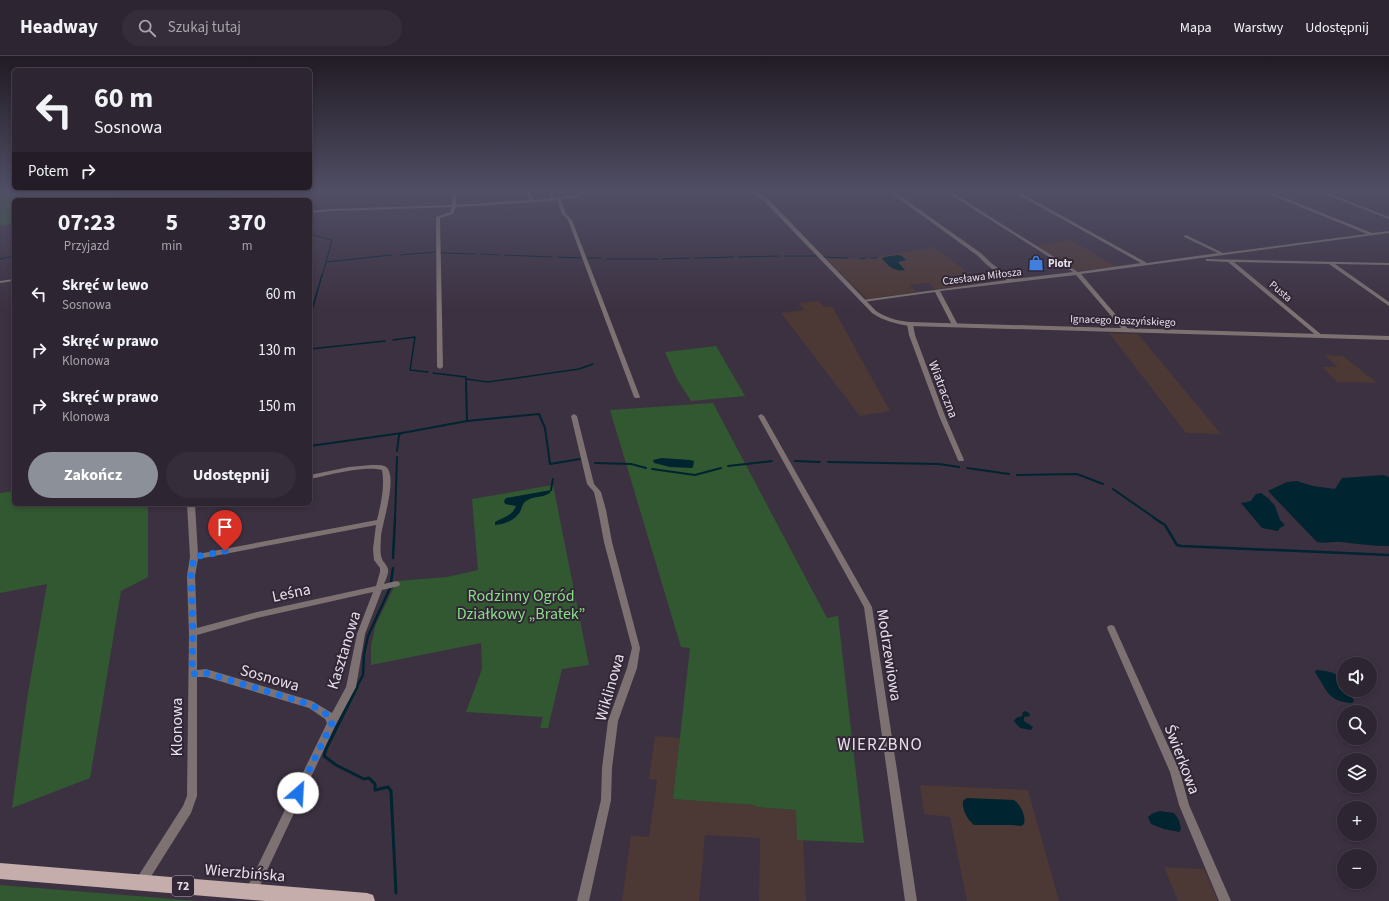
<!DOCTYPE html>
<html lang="pl">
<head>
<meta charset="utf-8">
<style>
	body { margin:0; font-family:"Source Sans 3",sans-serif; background:#352d39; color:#f1f3f6; height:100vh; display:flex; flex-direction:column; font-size:15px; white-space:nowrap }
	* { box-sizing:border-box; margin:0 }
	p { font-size:13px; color:#a7a5ab }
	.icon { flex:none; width:22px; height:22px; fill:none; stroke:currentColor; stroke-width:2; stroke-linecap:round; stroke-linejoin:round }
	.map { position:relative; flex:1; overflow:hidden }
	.details { position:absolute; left:12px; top:142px; width:300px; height:308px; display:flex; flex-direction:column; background:#2d2531; border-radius:6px; box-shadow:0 2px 6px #0003,0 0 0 1px #48424d }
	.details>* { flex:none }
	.guide { position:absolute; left:12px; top:12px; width:300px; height:122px; border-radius:6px; box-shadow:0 2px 6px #0003,0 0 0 1px #48424d; background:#2d2531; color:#f1f3f6; overflow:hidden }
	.controls { position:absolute; left:1337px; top:601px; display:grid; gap:8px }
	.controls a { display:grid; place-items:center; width:40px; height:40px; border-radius:50%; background:#2d2531; box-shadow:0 2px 6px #0003,0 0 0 1px #48424d; font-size:20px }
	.pin { position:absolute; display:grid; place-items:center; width:34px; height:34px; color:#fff; margin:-41px -17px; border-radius:50% 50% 50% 0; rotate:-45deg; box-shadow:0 0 4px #0007 }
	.pin .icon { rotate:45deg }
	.me { position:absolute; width:44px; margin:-22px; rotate:26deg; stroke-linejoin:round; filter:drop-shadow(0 0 3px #0008) }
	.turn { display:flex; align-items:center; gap:14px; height:84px; padding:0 16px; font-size:18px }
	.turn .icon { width:52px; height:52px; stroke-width:2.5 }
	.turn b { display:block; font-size:28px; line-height:34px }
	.then { display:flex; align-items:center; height:38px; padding:0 16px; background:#0003; gap:8px; font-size:15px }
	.eta { display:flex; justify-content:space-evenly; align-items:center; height:68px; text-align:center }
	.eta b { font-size:24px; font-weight:700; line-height:28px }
	.primary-button { display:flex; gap:8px; margin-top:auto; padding:8px 16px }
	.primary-button a { flex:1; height:46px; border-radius:24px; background:#8c9099; color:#fff; font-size:16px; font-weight:700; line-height:46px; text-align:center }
	.primary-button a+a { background:#352d39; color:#f1f3f6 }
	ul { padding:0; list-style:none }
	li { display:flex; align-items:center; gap:12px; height:56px; padding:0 16px }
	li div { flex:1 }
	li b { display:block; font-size:15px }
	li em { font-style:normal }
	header { display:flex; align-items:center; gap:24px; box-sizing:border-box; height:56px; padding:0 20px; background:#2d2531; border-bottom:1px solid #48424d }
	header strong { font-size:19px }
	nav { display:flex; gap:22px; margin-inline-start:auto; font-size:14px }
	.search { width:280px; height:36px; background:#352d39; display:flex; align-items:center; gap:10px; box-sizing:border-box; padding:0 14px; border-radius:22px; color:#a7a5ab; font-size:15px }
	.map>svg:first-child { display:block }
	.industrial { fill:#4c3834 }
	.green { fill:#325831 }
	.water { fill:#002430 }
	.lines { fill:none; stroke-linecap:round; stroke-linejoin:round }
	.stream-far4 { stroke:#002430; stroke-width:1 }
	.stream-far3 { stroke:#002430; stroke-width:1.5 }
	.stream-far2 { stroke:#002430; stroke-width:2 }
	.stream-far1 { stroke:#002430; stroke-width:2.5 }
	.stream { stroke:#002430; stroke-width:3 }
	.minor { fill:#7d7271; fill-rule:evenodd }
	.tertiary { fill:#7d7271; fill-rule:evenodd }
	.primary { fill:#c4adaa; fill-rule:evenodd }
	.route { stroke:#1a73e8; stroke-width:7; stroke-dasharray:0 12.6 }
	.labels { text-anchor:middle; stroke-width:4; stroke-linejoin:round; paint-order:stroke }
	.far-poi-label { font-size:11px; font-weight:bold; fill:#e7e0ea; stroke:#322736; text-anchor:start }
	.far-street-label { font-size:11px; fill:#e7e0ea; stroke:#322736 }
	.shield { fill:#322736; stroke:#b1a8b4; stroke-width:1 }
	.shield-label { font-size:12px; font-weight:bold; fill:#e7e0ea }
	.street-label { font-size:13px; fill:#e7e0ea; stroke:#322736 }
	.near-street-label { font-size:16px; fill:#e7e0ea; stroke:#322736 }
	.near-park-label { font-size:16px; fill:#87df85; stroke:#322736 }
	.near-neighbourhood-label { font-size:17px; letter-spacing:1px; fill:#e7e0ea; stroke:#322736 }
</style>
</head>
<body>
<header>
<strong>Headway</strong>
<div class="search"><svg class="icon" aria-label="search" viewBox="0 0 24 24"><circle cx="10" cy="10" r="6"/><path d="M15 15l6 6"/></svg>Szukaj tutaj</div>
<nav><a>Mapa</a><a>Warstwy</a><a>Udostępnij</a></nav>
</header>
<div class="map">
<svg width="1389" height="845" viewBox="0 0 1389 845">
	<rect width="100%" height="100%" fill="#3c3141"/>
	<g class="industrial">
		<polygon points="1071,184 1117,211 1076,215 1036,190"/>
		<polygon points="934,191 982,227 967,228 942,233 934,233 929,227 926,227 909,229 917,236 867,243 826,202 858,203 878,202 881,200"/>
		<polygon points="818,245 824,251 832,250 833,252 890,355 860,360 781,257 804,254 799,247"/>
		<polygon points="1109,277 1138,278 1221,378 1186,377"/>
		<polygon points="1324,299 1343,300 1377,327 1337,326 1322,311 1338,311"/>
		<polygon points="655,680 680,682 674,743 756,749 756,751 797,754 797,783 803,784 806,845 759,845 760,782 705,779 699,845 622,845 631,779 649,781 657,724 649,723"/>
		<polygon points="920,729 1028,734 1059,845 967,845 950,761 924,758"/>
		<polygon points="1164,811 1204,813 1218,845 1178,845"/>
	</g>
	<g class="green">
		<polygon points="0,134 123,134 112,144 14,144 14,168 0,170"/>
		<polygon points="716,290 745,340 691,345 677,323 665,296"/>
		<polygon points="713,347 827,562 838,560 864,787 797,784 796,754 756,751 755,749 673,743 690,592 681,591 610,354"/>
		<polygon points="553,429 589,609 562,613 548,672 540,672 543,661 466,656 482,613 481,587 371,609 371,589 376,568 397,525 447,521 478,514 472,443"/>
		<polygon points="14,435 14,448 148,448 148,521 121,535 90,722 12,752 28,637 47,528 0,537 0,437"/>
		<polygon points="0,829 198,845 0,845"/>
	</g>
	<g class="water">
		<path d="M898,199l4,1 4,4 -8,2 7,8c-10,2 -16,-4 -23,-11l2,-2z"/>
		<polygon points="662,402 690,404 694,405 693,411 692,412 670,411 654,407 653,404"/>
		<path d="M1383,419l6,2v69c-16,0 -31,-2 -47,-4 -9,-1 -17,2 -25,0l-49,-51 19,-9 10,-1 16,5 22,3 7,-11z"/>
		<path d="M551,434l-1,3c-8,5 -17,3 -24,8 -4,3 -4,7 -6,11 -6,9 -15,12 -25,13v-3c8,-4 18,-7 21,-16l-11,-2 -1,-3 2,-3z"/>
		<path d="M1261,437l8,6 6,7 5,14 5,5 -5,3 -2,3 -16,-3 -21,-25c13,-3 7,1 15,-9z"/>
		<path d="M1316,614c14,1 28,3 28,20h4l6,11 -2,2c-24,-1 -25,-13 -37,-31z"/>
		<polygon points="1025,655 1029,657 1030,660 1024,661 1024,665 1033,671 1031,674 1020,672 1014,665 1016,662 1022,660 1023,656"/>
		<path d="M967,742l47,2c7,5 12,16 10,24l-3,2 -9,-1h-38c-7,-6 -12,-15 -11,-24z"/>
		<polygon points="1160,755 1174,757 1179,764 1181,773 1179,776 1164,773 1151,768 1148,761 1153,757"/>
	</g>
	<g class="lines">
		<g class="stream-far4">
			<polyline points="203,144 250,134"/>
			<polyline points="276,144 280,134"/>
			<polyline points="310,178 332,184 326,206 392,199"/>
			<polyline points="440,197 476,198"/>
			<polyline points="481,198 499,199"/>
			<polyline points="401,199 435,196"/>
			<polyline points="504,199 552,201"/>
			<polyline points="784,200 817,200"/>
			<polyline points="558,201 581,202"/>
			<polyline points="738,201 779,200"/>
			<polyline points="823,201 847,202"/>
			<polyline points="586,202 601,202"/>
			<polyline points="694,202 734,201"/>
			<polyline points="871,202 877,202"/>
			<polyline points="0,203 14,200"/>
			<polyline points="606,203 658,203"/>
			<polyline points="663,203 690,202"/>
			<polyline points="860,203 866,202"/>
			<polyline points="322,220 326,206"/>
		</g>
		<g class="stream-far3">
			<polyline points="310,261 322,219"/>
			<polyline points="393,284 415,281 410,314 428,316"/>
			<polyline points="310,293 385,285"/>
			<polyline points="433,317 466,321 466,328"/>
			<polyline points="466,323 488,326 579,313 593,308"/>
		</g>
		<g class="stream-far2">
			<polyline points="467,365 539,358 545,372 550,408 580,403"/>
			<polyline points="310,390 402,377"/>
			<polyline points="397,395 399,379 402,377 467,365 466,327"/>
			<polyline points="795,405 820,406"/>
			<polyline points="828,406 939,408 959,411"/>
			<polyline points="595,407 631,408 646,412"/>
			<polyline points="728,410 772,405"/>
			<polyline points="967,412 1009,418"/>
			<polyline points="652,413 695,419 721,412"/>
			<polyline points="1017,419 1077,418 1103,428"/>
			<polyline points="1113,433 1156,463"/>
			<polyline points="551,434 553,423"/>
			<polyline points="395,463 397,401"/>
		</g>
		<g class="stream-far1">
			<polyline points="1154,462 1165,469 1177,489 1181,490 1389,499"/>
			<polyline points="393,502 395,462"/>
			<polyline points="391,526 393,512"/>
			<polyline points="356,632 363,619 364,598 368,580 390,532"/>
		</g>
		<polyline class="stream" points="357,631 326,693 324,700 336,709 364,723 369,722 375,728 375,734 388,731 391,735 396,837"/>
		<g class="minor">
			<polygon points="452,134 456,134 456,149 529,144 526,134 530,134 533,143 534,144 551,142 548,134 552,134 554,142 575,139 586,134 592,134 577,141 561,143 566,158 572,164 640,341 639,342 635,342 634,341 568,164 562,158 557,144 539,146 456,151 453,158 440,162 443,311 440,313 437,311 436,161 450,156 452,151 332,155 310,157 310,155 332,153 452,149"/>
			<polygon points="887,134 892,134 982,198 991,207 1013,223 1073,216 943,134 948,134 1078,216 1141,207 1017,138 1017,136 1019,136 1147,207 1218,197 1184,181 1184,180 1186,179 1223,197 1367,178 1259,134 1265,134 1372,177 1389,175 1389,177 1081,218 1128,273 1128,275 1124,275 1076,219 940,235 958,269 955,271 952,269 935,236 863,246 861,245 863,244 1007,224 987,209 978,200"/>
			<polygon points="1314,134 1320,134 1389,161 1389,163"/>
			<polygon points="1206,203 1389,207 1389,209 1335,208 1389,246 1389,250 1329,208 1234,206 1323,280 1320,282 1318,281 1228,206 1208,205 1206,205"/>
			<polygon points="14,223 14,225 0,227 0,225"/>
			<polygon points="910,266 913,268 915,279 945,360 964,404 963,405 959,405 958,404 939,360 909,279 907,268"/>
			<polygon points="574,358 577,360 594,428 601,436 606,454 612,486 640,592 637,612 618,665 612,712 611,744 589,845 577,845 601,744 602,712 608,665 627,612 632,592 604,486 598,454 594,436 587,428 571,360"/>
			<polygon points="761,358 764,360 872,551 917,845 905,845 864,551 758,360"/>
			<path d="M371,409c5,0 15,-1 17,4 8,13 -5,52 -7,67 0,8 -2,18 2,25 2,2 4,5 5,8 1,4 -2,10 -4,15l12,-3 3,1 1,2 -1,2 -17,4 -17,44 -9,53 -21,39 -80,170 -4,2 -4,-2 -2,-4 2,-4 80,-165 -2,-4 -16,-11 -103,-31h-9v119l-6,17 -46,73 -4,2 -4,-2 -2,-4 2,-4 46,-72 4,-10 2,-162 -2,-58 3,-19 -3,-53h8l3,50 179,-34c4,-17 8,-33 5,-50 -17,-5 -54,5 -72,9v-4l39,-8zM376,469l-3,24 1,11 6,8v4l-4,14 -119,26 -60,16 -2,-52 3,-17zM373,536l-16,42 -11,53 -14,26 -20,-12 -106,-32 -9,1v-35l60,-17z"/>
			<polygon points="1111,569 1114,570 1115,572 1180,716 1189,749 1231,845 1219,845 1179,749 1170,716 1107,572 1108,570"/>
		</g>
		<path class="tertiary" d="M749,134h5l15,10 107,111c11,7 21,10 34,11l479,14v4l-479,-14c-14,-2 -26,-5 -38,-13l-107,-111z"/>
		<polygon class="primary" points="0,807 367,837 373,839 375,845 265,845 0,823"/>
	</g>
	<linearGradient id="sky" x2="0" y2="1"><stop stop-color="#211b24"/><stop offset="0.53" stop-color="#504e65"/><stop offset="1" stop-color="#504e65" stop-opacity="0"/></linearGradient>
	<rect width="1389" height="253" fill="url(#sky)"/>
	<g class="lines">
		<polyline class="route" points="225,495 194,501 191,520 193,577 192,618 206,617 312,649 329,660 332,667 298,737"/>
	</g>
	<defs>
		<symbol id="shop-bare" viewBox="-9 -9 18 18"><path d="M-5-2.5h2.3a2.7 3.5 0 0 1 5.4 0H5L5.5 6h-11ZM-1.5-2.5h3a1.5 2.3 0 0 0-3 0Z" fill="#3f7fe0" stroke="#322736" stroke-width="2.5" paint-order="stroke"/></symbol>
	</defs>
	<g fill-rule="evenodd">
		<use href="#shop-bare" x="1025" y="196" width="22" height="22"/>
	</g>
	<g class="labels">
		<g class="far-poi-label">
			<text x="1048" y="211">Piotr</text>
		</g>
		<g class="far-street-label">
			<text transform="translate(982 220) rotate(-7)" y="4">Czesława Miłosza</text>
			<text transform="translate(1281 235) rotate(40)" y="4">Pusta</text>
			<text transform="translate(1123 264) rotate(2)" y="4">Ignacego Daszyńskiego</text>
		</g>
		<rect class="shield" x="172" y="820" width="22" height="20" rx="3"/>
		<g class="shield-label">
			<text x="183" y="834">72</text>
		</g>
		<g class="street-label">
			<text transform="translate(944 333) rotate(69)" y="5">Wiatraczna</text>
		</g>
		<g class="near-street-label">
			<text transform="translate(291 536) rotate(-12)" y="6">Leśna</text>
			<text transform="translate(343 594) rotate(-73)" y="6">Kasztanowa</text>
			<text transform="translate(890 599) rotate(81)" y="6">Modrzewiowa</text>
			<text transform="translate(270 621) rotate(16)" y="6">Sosnowa</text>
			<text transform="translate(609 631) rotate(-74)" y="6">Wiklinowa</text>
			<text transform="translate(176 671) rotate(-90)" y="6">Klonowa</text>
			<text transform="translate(1183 703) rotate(69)" y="6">Świerkowa</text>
			<text transform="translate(245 816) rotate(5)" y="6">Wierzbińska</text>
		</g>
		<g class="near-park-label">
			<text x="521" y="545">Rodzinny Ogród<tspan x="521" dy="18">Działkowy „Bratek”</tspan></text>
		</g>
		<g class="near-neighbourhood-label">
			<text x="880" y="694">WIERZBNO</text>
		</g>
	</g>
</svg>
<div class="controls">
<a><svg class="icon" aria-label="sound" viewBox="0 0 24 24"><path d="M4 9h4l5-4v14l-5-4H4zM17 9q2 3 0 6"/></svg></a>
<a><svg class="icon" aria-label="search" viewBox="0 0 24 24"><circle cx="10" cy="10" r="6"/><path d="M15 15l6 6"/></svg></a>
<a><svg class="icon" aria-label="layers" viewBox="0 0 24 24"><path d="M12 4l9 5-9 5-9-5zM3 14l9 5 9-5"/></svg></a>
<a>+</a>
<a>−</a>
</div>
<div class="pin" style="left:225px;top:495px;background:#d93025"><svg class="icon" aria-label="arrive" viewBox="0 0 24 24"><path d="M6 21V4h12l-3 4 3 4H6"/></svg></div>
<svg class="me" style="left:298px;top:737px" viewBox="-20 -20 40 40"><circle r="19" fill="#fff"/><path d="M0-13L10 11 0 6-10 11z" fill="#1a73e8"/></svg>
<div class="guide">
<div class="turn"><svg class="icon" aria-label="left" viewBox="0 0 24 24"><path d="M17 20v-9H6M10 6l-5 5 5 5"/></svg><div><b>60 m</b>Sosnowa</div></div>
<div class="then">Potem<svg class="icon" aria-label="right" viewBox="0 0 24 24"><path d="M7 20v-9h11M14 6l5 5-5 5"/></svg></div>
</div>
<section class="details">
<div class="eta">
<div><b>07:23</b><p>Przyjazd</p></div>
<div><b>5</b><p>min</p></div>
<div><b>370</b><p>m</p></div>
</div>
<ul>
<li><svg class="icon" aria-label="left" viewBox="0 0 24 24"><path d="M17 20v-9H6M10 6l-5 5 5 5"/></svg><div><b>Skręć w lewo</b><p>Sosnowa</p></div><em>60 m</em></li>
<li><svg class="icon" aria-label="right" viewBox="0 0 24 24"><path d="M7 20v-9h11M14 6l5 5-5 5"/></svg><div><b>Skręć w prawo</b><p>Klonowa</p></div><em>130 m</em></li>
<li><svg class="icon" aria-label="right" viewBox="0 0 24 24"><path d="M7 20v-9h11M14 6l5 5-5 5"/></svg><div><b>Skręć w prawo</b><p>Klonowa</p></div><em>150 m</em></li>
</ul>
<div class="primary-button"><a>Zakończ</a><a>Udostępnij</a></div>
</section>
</div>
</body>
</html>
